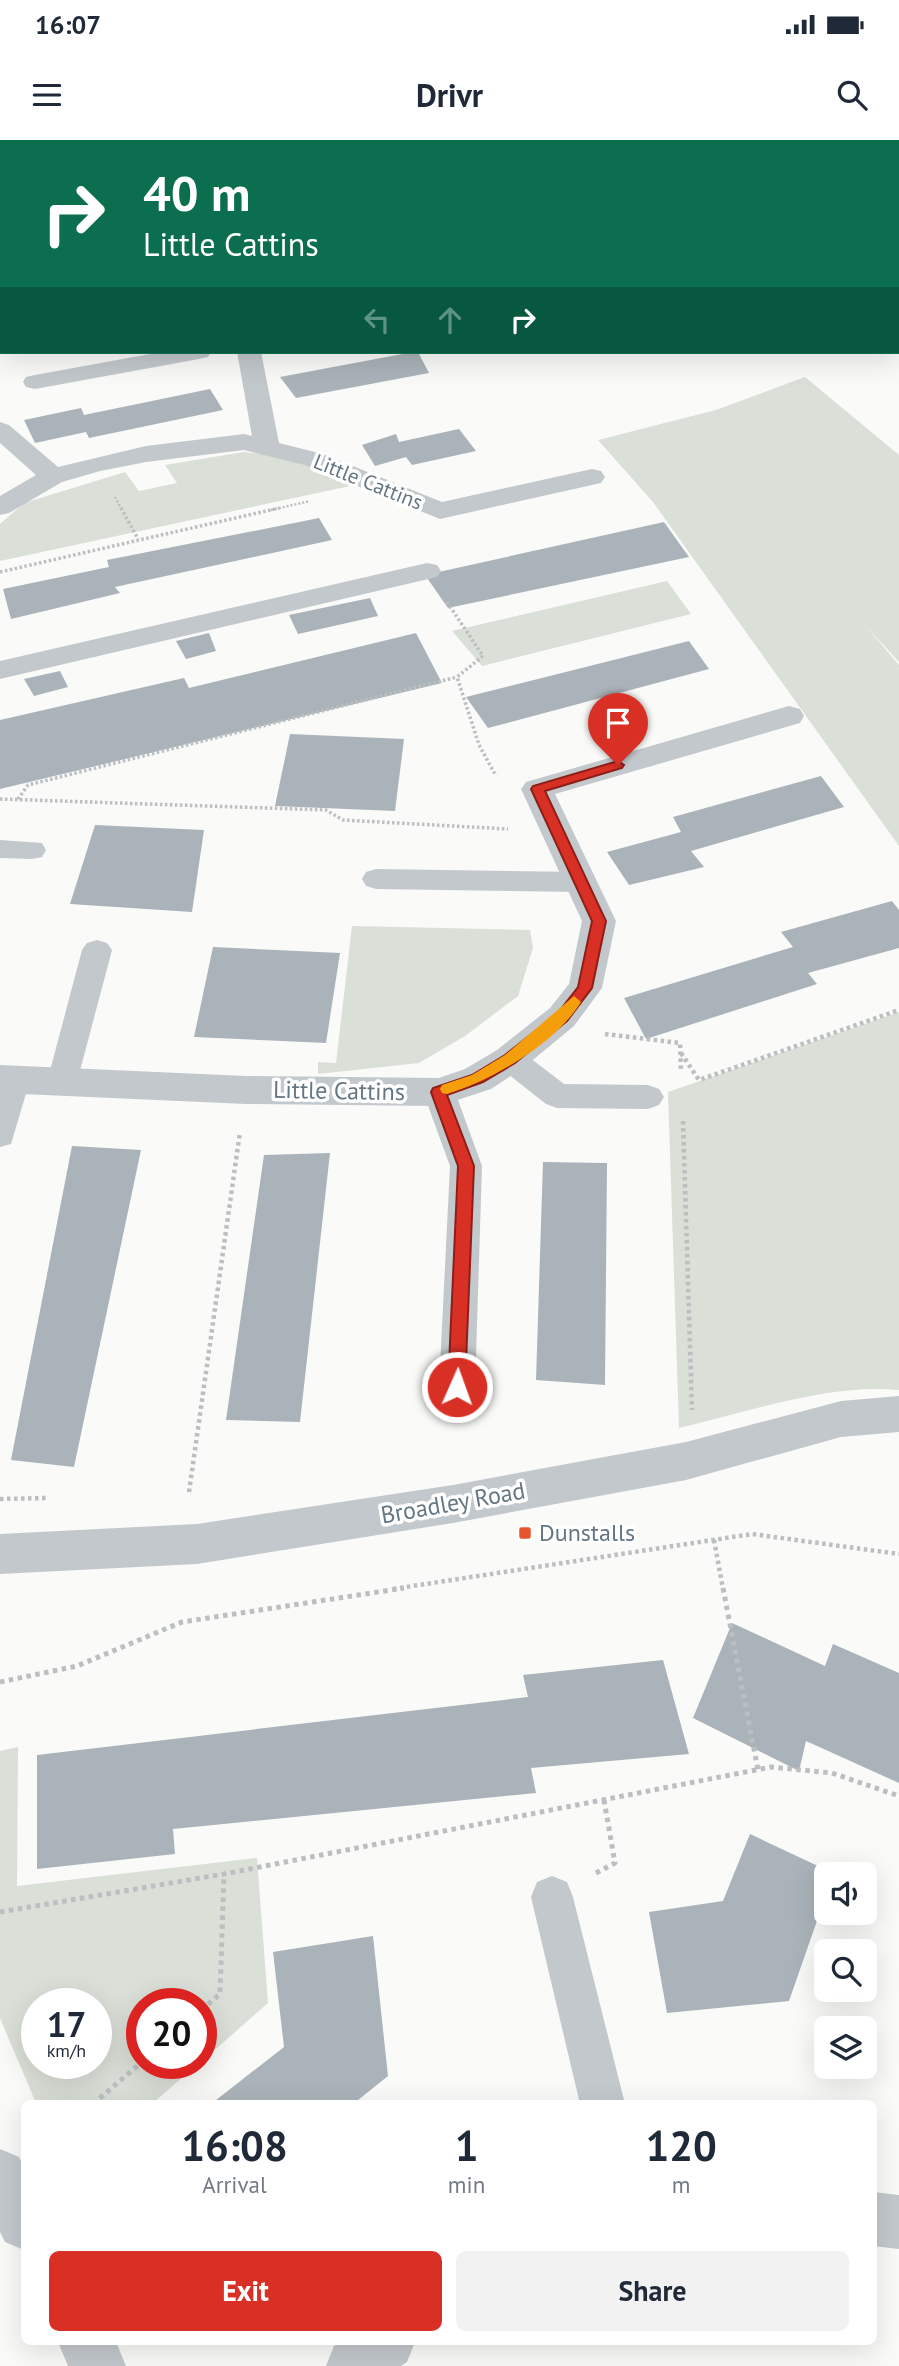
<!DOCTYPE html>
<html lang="en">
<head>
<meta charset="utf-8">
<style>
	body { margin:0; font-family:"PT Sans",sans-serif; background:#f2f2f3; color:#1f2937; height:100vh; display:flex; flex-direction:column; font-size:26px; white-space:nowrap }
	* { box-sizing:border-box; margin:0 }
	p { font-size:23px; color:#747a83 }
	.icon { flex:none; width:38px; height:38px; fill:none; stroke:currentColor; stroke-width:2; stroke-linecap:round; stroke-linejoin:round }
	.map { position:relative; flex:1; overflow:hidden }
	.sheet { position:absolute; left:21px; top:1960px; width:856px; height:245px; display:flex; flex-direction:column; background:#fff; border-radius:10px; box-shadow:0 7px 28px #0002 }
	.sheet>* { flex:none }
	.guide { position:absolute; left:0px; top:0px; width:900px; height:214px; box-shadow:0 7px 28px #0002; background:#0b6e4f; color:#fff; overflow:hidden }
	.controls { position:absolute; left:814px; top:1722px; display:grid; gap:14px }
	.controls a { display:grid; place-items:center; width:63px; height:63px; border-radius:10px; background:#fff; box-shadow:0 7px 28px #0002; font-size:35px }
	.speed { position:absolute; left:21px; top:1848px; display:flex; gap:14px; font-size:35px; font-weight:700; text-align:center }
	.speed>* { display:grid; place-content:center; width:91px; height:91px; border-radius:50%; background:#fff; box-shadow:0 7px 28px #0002; line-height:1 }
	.speed small { font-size:18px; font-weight:400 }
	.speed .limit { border:10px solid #d22; background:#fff; color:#111 }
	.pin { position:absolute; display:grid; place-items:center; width:60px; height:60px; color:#fff; margin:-72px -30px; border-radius:50% 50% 50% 0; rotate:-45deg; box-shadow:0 0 7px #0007 }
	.pin .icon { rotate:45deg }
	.me { position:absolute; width:77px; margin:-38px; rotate:2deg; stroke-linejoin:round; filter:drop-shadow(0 0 5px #0008) }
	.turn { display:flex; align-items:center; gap:24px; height:147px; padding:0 28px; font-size:32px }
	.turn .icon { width:91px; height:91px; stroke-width:2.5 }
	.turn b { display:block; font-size:49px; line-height:60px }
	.lanes { display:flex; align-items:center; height:66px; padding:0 28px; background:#0003; justify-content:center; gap:35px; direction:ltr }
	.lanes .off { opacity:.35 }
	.eta { display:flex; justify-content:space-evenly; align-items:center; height:119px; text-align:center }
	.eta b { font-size:42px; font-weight:700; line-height:49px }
	.primary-button { display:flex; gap:14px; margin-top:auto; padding:14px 28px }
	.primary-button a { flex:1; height:80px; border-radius:10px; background:#d93025; color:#fff; font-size:28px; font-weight:700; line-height:80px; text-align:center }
	.primary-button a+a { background:#f2f2f3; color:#1f2937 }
	.status { display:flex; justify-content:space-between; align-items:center; height:49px; padding:0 35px; background:#fff; direction:ltr }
	.status svg { height:19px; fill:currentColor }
	header { display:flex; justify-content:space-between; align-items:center; height:91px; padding:0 28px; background:#fff; font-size:32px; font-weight:700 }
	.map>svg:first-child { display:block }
	.green { fill:#dadfd7; fill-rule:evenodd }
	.building { fill:#aab3b9 }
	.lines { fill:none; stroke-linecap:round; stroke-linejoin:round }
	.path-far3 { stroke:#bbbfc2; stroke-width:2.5; stroke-dasharray:2 2; stroke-linecap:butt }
	.path-far2 { stroke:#bbbfc2; stroke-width:3.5; stroke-dasharray:2.5 2.5; stroke-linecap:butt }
	.path-far1 { stroke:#bbbfc2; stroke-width:4.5; stroke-dasharray:3.5 3.5; stroke-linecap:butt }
	.path { stroke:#bbbfc2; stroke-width:5; stroke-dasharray:4.5 4.5; stroke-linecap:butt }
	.service { fill:#c3c8cc; fill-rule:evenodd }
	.minor { fill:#c3c8cc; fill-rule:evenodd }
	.route { fill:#d93025; stroke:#8d1f18; stroke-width:2 }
	.slow { fill:#f59e0b }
	.poi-dot { fill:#e4572e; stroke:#fff; stroke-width:2.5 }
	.labels { text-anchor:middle; stroke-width:7; stroke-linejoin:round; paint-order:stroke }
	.far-street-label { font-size:21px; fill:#657683; stroke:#fff }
	.street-label { font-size:24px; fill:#657683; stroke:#fff }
	.poi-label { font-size:24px; fill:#657683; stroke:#fff; text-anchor:start }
</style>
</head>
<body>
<div class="status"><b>16:07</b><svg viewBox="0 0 49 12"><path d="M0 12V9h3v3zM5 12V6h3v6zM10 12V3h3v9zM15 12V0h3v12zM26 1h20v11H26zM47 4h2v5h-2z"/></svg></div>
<header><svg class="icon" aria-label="menu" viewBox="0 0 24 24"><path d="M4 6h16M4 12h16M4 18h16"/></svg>Drivr<svg class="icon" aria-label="search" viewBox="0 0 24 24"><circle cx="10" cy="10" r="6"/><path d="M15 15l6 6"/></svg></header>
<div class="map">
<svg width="899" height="2226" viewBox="0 0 899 2226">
	<rect width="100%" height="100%" fill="#fafaf8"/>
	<g class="green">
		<polygon points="0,0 213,0 2,2 0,170"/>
		<polygon points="805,237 899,315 899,522 864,484 899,525 899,706 653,362 598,300 716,270"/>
		<polygon points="244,312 274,315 317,324 350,346 0,421 0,384 24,363 125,332 139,351 177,343 165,325"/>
		<polygon points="667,441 691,474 482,526 452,491"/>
		<polygon points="352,786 530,790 533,808 518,856 465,896 419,923 318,934 318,922 336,923"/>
		<path d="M899,872v378c-70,-7 -151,22 -220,38l-11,-336z"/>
		<path d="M18,1607l-1,139 240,-28 11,145 -67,59v-58h-59v59h57l-46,40h-117l-36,-85v-267zM37,1864h59v59h-59z"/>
	</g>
	<g class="building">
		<polygon points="413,212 418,212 429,233 296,258 280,237"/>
		<polygon points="210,249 223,270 89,298 86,292 35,303 24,280 81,268 84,275"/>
		<polygon points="459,289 476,311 412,325 406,317 375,326 362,305 396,294 399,302"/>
		<polygon points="319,378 332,400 115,447 120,453 11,479 3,449 109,427 107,420"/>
		<polygon points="664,382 689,417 448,468 425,435"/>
		<polygon points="370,458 378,476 298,494 289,475"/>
		<polygon points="209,493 216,511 186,519 176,501"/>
		<polygon points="416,493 442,543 0,649 0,580 184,538 189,548"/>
		<polygon points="689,501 709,529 488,588 466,557"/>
		<polygon points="60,531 68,547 34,556 24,539"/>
		<polygon points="290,594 404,599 395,671 275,666"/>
		<polygon points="821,636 844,667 691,711 704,727 629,745 607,712 681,692 673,677"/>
		<polygon points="95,685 204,690 192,772 70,764"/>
		<polygon points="892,761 899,770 899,808 808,833 817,844 646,899 624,858 793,807 781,792"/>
		<polygon points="213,807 340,813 326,903 194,897"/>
		<polygon points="72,1006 141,1010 74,1327 11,1320"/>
		<polygon points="330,1013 300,1282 226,1280 264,1015"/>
		<polygon points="543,1022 607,1023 605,1245 536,1240"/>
		<polygon points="732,1483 825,1526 833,1504 899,1533 899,1643 806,1601 799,1631 693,1578"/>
		<polygon points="663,1520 689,1614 531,1628 536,1653 173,1689 175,1714 37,1729 37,1615 528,1557 523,1535"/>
		<polygon points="750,1694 835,1734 826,1734 826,1755 789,1861 667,1873 649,1772 723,1761"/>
		<polygon points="373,1796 388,1936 353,1964 211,1964 284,1907 273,1812"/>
	</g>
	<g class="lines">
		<g class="path-far3">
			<polyline points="115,357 122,370"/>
			<polyline points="271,370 310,361"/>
		</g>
		<g class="path-far2">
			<polyline points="121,368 138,399"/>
			<polyline points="0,432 279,368"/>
			<polyline points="447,462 483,516 457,537 479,605 496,636"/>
			<polyline points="0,659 326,670 343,680 508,689"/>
			<polyline points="18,659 28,645 457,537"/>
		</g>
		<g class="path-far1">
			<polyline points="605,894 680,903 681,931"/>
			<polyline points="681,913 699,940 899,870"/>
			<polyline points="683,981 692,1270"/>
			<polyline points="189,1352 240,992"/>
			<polyline points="0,1359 46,1358"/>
			<polyline points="714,1400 723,1449"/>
			<polyline points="393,1449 752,1394 899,1414"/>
		</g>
		<g class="path">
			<polyline points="723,1448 758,1630"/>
			<polyline points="0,1542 77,1526 182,1482 404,1448"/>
			<polyline points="596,1733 615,1723 604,1660"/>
			<polyline points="0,1772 224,1734 771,1627 832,1633 899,1656"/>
			<polyline points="201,1870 220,1854 224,1734"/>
			<polyline points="93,1964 142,1922"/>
		</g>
		<g class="service">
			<polygon points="0,700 42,703 46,710 42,717 32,719 0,718"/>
			<polygon points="376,729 582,732 592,735 596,742 592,749 582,752 376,749 366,746 362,739 366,732"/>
			<polygon points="97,800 107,803 112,810 77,942 73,950 62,954 51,950 47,942 82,810 87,803"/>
			<polygon points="510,907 521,911 564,944 648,945 659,949 664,957 659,965 648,969 557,968 546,964 499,927 495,919 499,911"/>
			<polygon points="15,928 26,932 30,940 11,1004 0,1007 0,939 4,932"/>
			<polygon points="439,940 450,944 455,952 482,1026 475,1247 469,1258 457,1262 445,1258 439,1247 450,1026 423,952 428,944"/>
			<polygon points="552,1736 567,1742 573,1757 625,1964 580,1964 531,1757 537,1742"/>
		</g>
		<g class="minor">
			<polygon points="161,212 211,212 208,217 199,219 35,249 26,247 23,242 26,237 35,235"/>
			<polygon points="237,212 261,212 279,303 323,314 442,362 592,329 601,331 605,337 601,343 440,379 305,325 244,310 146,322 100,331 62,342 9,373 0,375 0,356 36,335 0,303 0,282 9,285 58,327 146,306 244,294 252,296"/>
			<polygon points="427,423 437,425 441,431 437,437 0,539 0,521"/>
			<polygon points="789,566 800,569 804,576 800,583 555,654 616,781 602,848 574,886 523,928 491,949 439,966 246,964 0,953 0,925 246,936 439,938 465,929 497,910 550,868 569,844 582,781 521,649 526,642"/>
			<polygon points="899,1256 899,1292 841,1297 686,1340 453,1383 197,1424 0,1434 0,1394 197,1384 453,1345 686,1302 841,1261"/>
			<polygon points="0,2009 19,2017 24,2028 24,2110 5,2102 0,2092"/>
			<polygon points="873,2052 899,2055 899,2109 873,2106"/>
			<polygon points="58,2202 116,2202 126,2226 68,2226"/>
			<polygon points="341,2202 415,2202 407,2222 401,2226 326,2226 334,2206"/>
		</g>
	</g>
	<polygon class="route" points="618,621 624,625 622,628 545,651 606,781 592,848 567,881 515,923 483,942 447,955 474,1026 465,1247 463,1253 457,1255 451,1253 448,1247 458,1026 431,952 433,948 472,935 505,915 557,874 578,847 592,781 531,649 533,646"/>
	<path class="slow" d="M574,856l7,6c-25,41 -88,78 -134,92l-5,-1 -2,-4 2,-4 30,-10 33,-20z"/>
	<rect class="poi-dot" x="518" y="1386" width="14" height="14" rx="3.5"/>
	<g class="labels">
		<g class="far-street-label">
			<text transform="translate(368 342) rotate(22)" y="7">Little Cattins</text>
		</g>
		<g class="street-label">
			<text transform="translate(339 951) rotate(1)" y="8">Little Cattins</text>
			<text transform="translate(453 1363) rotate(-10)" y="8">Broadley Road</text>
		</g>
		<g class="poi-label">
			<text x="539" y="1401">Dunstalls</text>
		</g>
	</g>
</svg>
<div class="controls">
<a><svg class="icon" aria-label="sound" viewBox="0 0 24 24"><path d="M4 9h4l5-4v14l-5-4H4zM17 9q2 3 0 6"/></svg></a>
<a><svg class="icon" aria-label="search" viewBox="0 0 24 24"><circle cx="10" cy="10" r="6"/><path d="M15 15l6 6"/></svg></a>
<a><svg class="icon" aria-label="layers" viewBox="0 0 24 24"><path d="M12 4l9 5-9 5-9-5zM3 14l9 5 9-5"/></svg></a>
</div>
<div class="speed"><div>17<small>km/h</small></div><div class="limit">20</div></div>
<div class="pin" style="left:618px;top:625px;background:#d93025"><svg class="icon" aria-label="arrive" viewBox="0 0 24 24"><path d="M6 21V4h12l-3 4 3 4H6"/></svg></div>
<svg class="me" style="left:457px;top:1247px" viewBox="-20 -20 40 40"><circle r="17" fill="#d93025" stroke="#fff" stroke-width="3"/><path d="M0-11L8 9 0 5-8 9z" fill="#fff"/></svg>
<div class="guide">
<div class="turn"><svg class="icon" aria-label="right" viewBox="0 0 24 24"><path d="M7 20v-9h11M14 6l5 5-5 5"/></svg><div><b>40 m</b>Little Cattins</div></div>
<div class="lanes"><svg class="icon off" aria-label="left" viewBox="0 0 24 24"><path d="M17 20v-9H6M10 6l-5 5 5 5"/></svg><svg class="icon off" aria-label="ahead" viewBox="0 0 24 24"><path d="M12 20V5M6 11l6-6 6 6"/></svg><svg class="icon" aria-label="right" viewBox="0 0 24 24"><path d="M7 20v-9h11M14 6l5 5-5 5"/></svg></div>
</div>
<section class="sheet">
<div class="eta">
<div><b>16:08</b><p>Arrival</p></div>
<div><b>1</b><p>min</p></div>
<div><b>120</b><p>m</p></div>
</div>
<div class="primary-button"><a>Exit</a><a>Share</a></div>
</section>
</div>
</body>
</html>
